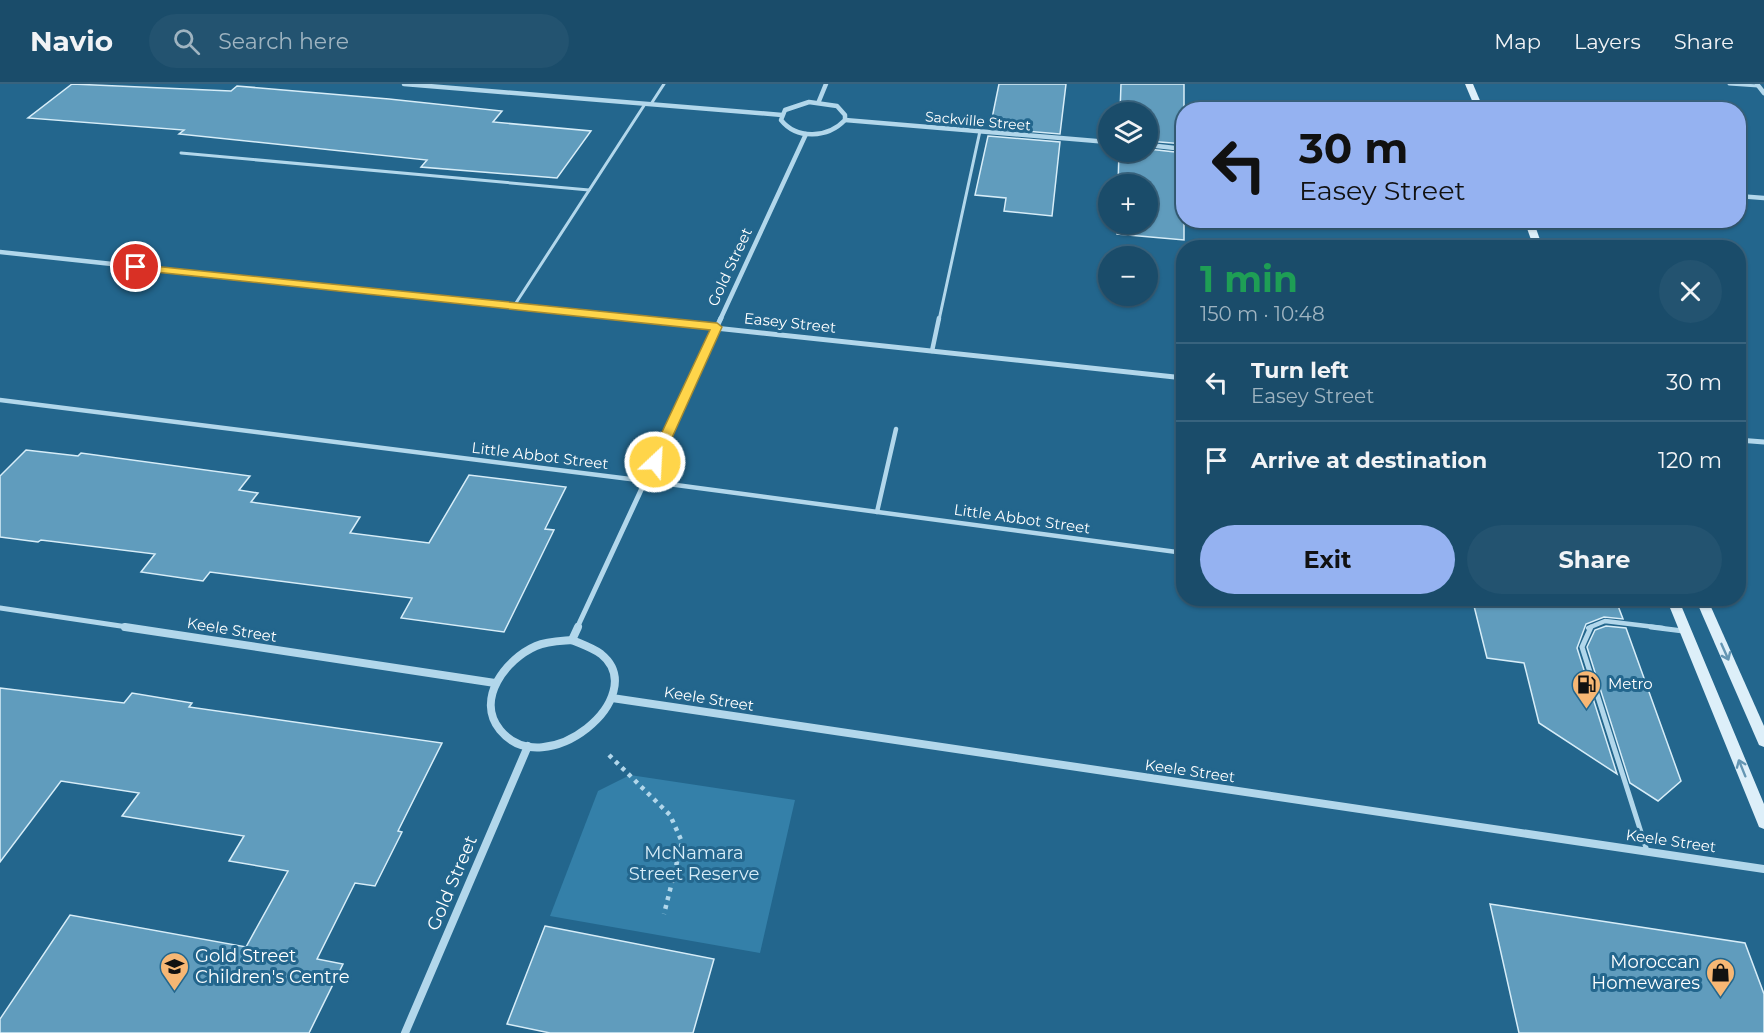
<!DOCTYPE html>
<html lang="en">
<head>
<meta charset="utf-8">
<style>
	body { margin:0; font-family:Montserrat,sans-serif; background:#235370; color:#f1f3f6; height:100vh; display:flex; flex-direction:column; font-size:22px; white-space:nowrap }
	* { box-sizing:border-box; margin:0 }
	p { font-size:20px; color:#9fb4c1 }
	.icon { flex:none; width:33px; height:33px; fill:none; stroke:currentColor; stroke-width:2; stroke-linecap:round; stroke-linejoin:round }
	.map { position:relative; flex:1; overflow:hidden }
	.panel { position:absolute; left:1176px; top:156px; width:570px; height:366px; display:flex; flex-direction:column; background:#1a4c6a; border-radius:24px; box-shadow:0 2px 4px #0004,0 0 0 2px #38637e }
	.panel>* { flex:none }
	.guide { position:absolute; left:1176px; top:18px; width:570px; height:126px; border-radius:24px; box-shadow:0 2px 4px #0004,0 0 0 2px #38637e; background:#95b2f1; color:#111; overflow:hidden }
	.buttons { position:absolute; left:1098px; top:18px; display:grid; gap:12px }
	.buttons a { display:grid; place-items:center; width:60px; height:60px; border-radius:50%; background:#1a4c6a; box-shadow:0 2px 4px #0004,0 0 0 2px #38637e; font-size:30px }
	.pin { position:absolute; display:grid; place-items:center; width:51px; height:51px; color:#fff; margin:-26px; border:3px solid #fff; border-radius:50%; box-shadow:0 2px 6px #0007 }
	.me { position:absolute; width:66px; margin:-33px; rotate:25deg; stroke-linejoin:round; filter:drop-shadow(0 0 4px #0008) }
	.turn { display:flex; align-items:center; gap:21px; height:126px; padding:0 24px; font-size:27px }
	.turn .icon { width:78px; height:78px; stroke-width:2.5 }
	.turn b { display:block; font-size:42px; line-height:51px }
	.round { display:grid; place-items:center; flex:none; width:63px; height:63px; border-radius:32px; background:#235370 }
	.head { display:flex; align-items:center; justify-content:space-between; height:102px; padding:0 24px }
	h1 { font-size:36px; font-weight:700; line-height:45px; color:#1e9e55 }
	.cta { display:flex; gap:12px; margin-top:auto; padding:12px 24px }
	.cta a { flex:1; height:69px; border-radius:36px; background:#95b2f1; color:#111; font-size:24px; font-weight:700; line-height:69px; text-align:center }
	.cta a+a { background:#235370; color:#f1f3f6 }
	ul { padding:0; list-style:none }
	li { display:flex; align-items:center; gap:18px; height:78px; padding:0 24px; border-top:2px solid #38637e }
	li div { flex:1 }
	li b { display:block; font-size:22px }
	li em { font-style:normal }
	header { display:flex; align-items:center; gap:36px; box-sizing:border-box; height:84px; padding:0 30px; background:#1a4c6a; border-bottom:2px solid #38637e }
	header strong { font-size:28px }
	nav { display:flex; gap:33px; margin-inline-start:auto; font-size:21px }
	.search { width:420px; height:54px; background:#235370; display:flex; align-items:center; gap:15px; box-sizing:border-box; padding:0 21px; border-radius:33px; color:#9fb4c1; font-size:22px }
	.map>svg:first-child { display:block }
	.green { fill:#3480a9 }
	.building { fill:#609cbd; stroke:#d7edf8; stroke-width:1.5 }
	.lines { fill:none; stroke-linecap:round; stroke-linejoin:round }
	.path { stroke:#b2d7eb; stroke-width:4.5; stroke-dasharray:4 5; stroke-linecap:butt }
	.lane-far2 { stroke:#b2d7eb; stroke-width:3 }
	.lane-far1 { stroke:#b2d7eb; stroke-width:4.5 }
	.lane { stroke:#b2d7eb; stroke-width:5 }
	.street-far2 { stroke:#b2d7eb; stroke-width:4.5 }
	.street-far1 { stroke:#b2d7eb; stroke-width:5 }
	.street { stroke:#b2d7eb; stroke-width:8 }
	.secondary { fill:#ddeff9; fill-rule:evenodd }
	.oneway { stroke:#6496b3 }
	.route { fill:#ffd54a; stroke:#a68a30; stroke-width:1.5 }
	.labels { text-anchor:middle; stroke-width:6; stroke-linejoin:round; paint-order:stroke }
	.far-street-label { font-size:14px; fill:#fff; stroke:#23668d }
	.street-label { font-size:15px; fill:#fff; stroke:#23668d }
	.poi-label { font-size:15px; fill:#fff; stroke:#23668d; text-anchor:start }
	.near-park-label { font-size:18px; fill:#d7edf8; stroke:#23668d }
	.near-street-label { font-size:18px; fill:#fff; stroke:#23668d }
	.near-poi-label { font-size:18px; fill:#fff; stroke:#23668d; text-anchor:start }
</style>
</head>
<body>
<header>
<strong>Navio</strong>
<div class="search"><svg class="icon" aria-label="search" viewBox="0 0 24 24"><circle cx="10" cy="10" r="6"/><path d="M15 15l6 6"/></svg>Search here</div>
<nav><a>Map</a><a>Layers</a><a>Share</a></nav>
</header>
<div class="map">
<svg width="1764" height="949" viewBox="0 0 1764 949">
	<rect width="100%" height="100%" fill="#23668d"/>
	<polygon class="green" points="630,691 795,716 760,869 550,832 598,707"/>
	<g class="building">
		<polygon points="72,0 231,7 237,2 389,15 502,27 493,38 591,47 557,94 421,83 427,76 179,50 184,46 28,34"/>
		<polygon points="999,0 1066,0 1060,50 990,44"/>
		<polygon points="1121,0 1184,0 1184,60 1148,57 1148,28 1120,28"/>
		<polygon points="988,52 1060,58 1052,132 1004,127 1006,114 975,111"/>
		<polygon points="1148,65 1184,69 1184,156 1117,150 1117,140 1148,140 1148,100 1118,100 1119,68"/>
		<polygon points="26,366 78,372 81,369 250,392 239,406 258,409 251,418 360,433 350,449 429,459 469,391 566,403 545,445 554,446 504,548 401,534 412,514 210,488 203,497 141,488 155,470 41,456 38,458 0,453 0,392"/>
		<polygon points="1472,514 1615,514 1623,535 1604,533 1586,540 1577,564 1617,690 1539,639 1524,579 1487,574"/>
		<polygon points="1606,542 1626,544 1681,697 1658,717 1630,699 1587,563 1595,546"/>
		<polygon points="0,604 124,619 132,609 192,619 189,623 442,659 398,747 402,748 375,802 355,799 317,875 343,880 309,949 0,949 0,935 70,831 246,863 288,787 229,777 244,752 122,732 139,709 61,697 0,778"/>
		<polygon points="1490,820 1745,859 1764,910 1764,949 1519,949"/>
		<polygon points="545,842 714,875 693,949 550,949 507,940"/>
	</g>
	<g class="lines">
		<polyline class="path" points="609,671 670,731 682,758 664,830"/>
		<g class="lane-far2">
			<polyline points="1729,0 1758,2"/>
			<polyline points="651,20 664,0"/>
			<polyline points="181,69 589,106"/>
			<polyline points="514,222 645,20"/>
			<polyline points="939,236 980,47"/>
		</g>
		<g class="lane-far1">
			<polyline points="932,267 939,234"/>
			<polyline points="0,316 646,397 1184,469"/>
			<polyline points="877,428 896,345"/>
			<polyline points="1588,544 1605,537 1663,544"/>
		</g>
		<g class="lane">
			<polyline points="1591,543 1582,563 1647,767"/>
			<polyline points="1651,543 1683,547"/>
		</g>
		<g class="street-far2">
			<polyline points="404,0 782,31"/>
			<polyline points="1757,0 1764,9"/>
			<polyline points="819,17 826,0"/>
			<path d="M809,18l28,4 8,9v5c-17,18 -48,20 -64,0l4,-10z"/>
			<polyline points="845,36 1108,58"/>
			<polyline points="1148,61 1184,65"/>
			<polyline points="1738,112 1764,114"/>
			<polyline points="0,168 636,236"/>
			<polyline points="720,236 806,50"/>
		</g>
		<g class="street-far1">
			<polyline points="622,234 1184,294"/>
			<polyline points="1738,356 1764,358"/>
			<polyline points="0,524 134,544"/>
			<polyline points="577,544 721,234"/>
		</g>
		<g class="street">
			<polyline points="125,543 495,599"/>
			<polyline points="572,556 578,543"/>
			<path d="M572,556c9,4 21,8 29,14 52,42 -56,131 -101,76 -25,-31 6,-71 36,-84 11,-5 24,-5 36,-6z"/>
			<polyline points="612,614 1764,785"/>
			<polyline points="405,949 528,662"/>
		</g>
		<g class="secondary">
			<polygon points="1465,0 1473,0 1484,26 1476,26"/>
			<polygon points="1524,136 1533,136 1543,164 1534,164"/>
			<polygon points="1666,514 1678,514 1764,720 1764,745 1759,743 1757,738"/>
			<polygon points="1695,514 1707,514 1764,642 1764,663 1759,661"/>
		</g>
	</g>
	<defs><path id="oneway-shaft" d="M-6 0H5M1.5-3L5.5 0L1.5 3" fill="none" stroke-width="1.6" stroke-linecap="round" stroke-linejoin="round" transform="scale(1.5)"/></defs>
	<g class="oneway">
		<use href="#oneway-shaft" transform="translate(1725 568) rotate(66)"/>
		<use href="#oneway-shaft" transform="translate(1742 684) rotate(-112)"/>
	</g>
	<polygon class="route" points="133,180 717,239 722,243 661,378 655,382 648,378 710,246 136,186 131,183"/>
	<defs>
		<symbol id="fuel-pin" viewBox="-11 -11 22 30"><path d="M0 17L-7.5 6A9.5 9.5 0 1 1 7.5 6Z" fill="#f7b774" stroke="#23668d"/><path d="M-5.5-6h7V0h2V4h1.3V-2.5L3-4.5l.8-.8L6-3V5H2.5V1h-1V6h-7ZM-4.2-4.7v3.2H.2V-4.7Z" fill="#111"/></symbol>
		<symbol id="school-pin" viewBox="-11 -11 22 30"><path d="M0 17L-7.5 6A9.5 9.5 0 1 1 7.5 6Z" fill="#f7b774" stroke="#23668d"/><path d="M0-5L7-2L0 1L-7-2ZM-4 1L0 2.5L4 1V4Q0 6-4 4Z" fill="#111"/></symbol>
		<symbol id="shop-pin" viewBox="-11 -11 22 30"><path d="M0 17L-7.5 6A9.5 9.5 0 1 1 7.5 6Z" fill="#f7b774" stroke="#23668d"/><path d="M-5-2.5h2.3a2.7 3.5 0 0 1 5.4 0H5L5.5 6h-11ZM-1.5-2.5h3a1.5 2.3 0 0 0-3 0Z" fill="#111"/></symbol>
	</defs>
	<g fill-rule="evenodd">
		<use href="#fuel-pin" x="1570" y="584" width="33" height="45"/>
		<use href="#school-pin" x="158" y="866" width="33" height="45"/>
		<use href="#shop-pin" x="1704" y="872" width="33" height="45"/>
	</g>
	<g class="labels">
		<g class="far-street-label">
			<text transform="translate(978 37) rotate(5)" y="5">Sackville Street</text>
		</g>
		<g class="street-label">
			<text transform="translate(730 183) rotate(-65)" y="5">Gold Street</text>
			<text transform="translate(790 239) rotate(6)" y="5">Easey Street</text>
			<text transform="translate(540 372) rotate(7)" y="5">Little Abbot Street</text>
			<text transform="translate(1022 435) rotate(8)" y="5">Little Abbot Street</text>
			<text transform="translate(232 546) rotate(9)" y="5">Keele Street</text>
			<text transform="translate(709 615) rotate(9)" y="5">Keele Street</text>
			<text transform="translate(1190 687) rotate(8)" y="5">Keele Street</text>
			<text transform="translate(1671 757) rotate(8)" y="5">Keele Street</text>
		</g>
		<g class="poi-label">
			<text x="1608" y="605">Metro</text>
		</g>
		<g class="near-park-label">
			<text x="694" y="775">McNamara<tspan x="694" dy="21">Street Reserve</tspan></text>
		</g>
		<g class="near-street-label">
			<text transform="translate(452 799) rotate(-67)" y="6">Gold Street</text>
		</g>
		<g class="near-poi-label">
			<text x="195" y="878">Gold Street<tspan x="195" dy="21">Children's Centre</tspan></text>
			<text x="1700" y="884" text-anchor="end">Moroccan<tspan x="1700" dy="21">Homewares</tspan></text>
		</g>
	</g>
</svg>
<div class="buttons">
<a><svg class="icon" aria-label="layers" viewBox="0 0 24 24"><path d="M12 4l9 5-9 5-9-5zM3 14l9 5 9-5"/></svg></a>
<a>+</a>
<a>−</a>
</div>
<div class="pin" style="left:136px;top:183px;background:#d93025"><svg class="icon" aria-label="arrive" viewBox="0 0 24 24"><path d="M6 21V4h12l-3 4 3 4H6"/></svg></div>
<svg class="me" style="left:655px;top:378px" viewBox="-20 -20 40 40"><circle r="17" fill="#ffd54a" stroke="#fff" stroke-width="3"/><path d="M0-11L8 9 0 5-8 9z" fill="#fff"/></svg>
<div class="guide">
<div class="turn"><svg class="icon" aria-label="left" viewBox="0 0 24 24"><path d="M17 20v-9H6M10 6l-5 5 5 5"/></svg><div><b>30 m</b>Easey Street</div></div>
</div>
<section class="panel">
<div class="head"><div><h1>1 min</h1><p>150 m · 10:48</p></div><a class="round"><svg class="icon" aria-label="close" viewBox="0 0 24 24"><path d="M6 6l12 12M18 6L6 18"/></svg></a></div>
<ul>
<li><svg class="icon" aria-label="left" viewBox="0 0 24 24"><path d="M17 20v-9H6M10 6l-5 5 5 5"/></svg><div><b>Turn left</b><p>Easey Street</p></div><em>30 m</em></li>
<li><svg class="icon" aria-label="arrive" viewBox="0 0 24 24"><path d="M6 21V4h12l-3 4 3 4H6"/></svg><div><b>Arrive at destination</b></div><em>120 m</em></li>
</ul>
<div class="cta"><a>Exit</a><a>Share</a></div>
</section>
</div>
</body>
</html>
